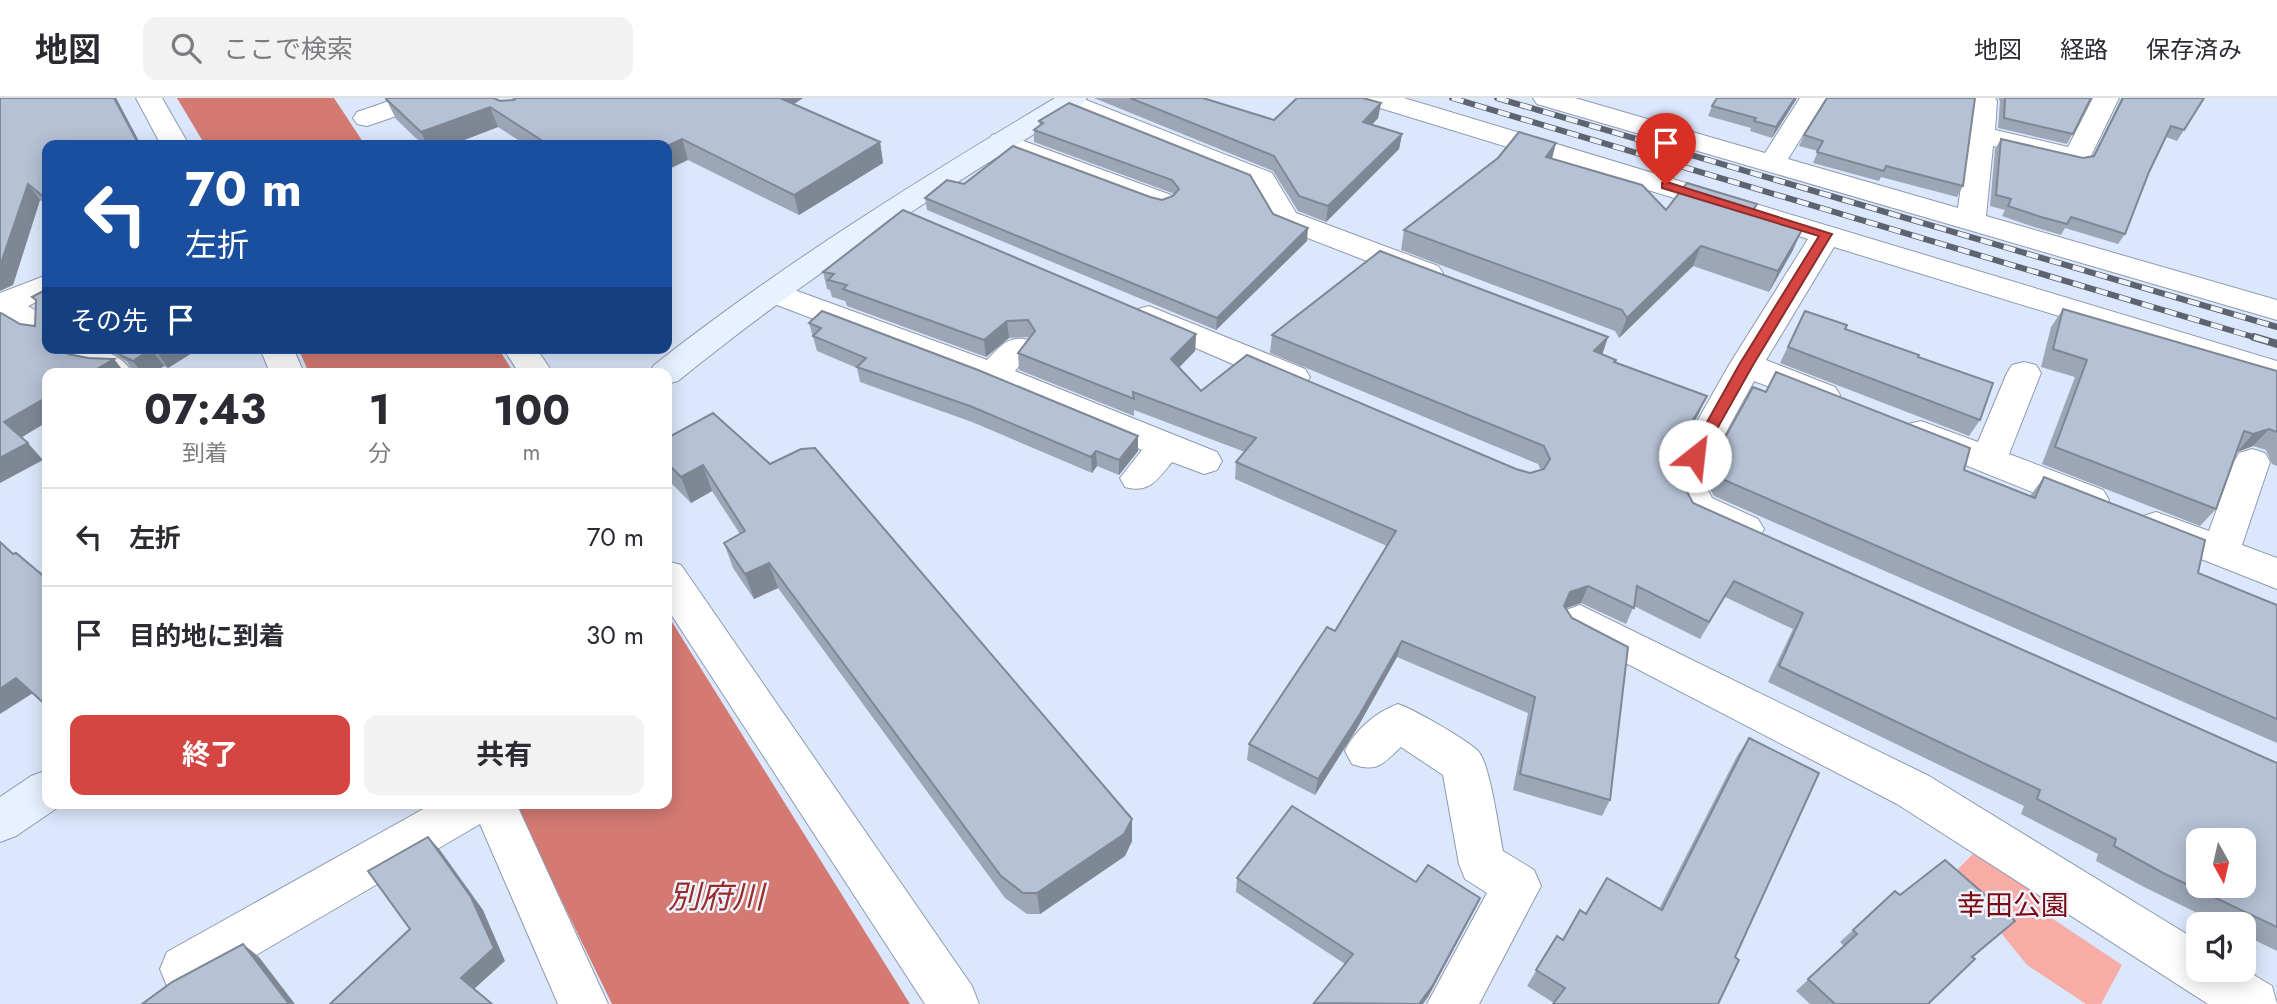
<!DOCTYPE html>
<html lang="ja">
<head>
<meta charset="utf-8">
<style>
	body { margin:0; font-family:Jost,"Noto Sans JP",sans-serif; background:#f2f2f3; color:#2b2b33; height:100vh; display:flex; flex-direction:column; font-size:26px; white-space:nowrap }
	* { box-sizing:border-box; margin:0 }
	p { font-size:23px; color:#7c7c81 }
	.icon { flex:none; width:38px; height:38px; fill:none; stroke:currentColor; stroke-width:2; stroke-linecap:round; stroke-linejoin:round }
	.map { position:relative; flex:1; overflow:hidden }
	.side { position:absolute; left:42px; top:270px; width:630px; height:441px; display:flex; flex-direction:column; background:#fff; border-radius:14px; box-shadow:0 4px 18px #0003 }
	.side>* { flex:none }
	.top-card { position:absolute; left:42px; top:42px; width:630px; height:214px; border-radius:14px; box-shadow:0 4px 18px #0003; background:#1a4fa0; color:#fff; overflow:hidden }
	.needle { width:46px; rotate:172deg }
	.fabs { position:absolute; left:2186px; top:730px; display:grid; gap:14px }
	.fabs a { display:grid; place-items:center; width:70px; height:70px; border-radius:14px; background:#fff; box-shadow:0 4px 18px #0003; font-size:35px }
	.pin { position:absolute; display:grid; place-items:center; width:60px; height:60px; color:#fff; margin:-72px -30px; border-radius:50% 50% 50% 0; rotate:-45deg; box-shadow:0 0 7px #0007 }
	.pin .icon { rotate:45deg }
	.me { position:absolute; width:77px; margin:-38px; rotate:29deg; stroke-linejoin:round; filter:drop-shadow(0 0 5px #0008) }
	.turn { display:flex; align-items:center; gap:24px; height:147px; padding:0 28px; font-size:32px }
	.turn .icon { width:91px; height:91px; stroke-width:2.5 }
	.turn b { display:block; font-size:49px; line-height:60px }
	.then { display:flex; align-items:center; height:66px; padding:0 28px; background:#0003; gap:14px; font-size:26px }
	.eta { display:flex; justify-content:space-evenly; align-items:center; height:119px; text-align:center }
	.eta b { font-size:42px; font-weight:700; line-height:49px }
	.primary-button { display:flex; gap:14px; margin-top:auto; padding:14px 28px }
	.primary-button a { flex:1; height:80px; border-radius:14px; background:#d54643; color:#fff; font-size:28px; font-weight:700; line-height:80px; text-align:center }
	.primary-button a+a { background:#f2f2f3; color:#2b2b33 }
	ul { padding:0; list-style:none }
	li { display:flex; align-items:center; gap:21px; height:98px; padding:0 28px; border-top:2px solid #e1e1e2 }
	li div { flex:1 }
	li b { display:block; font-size:26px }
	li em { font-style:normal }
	header { display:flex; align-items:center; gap:42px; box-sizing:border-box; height:98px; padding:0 35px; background:#fff; border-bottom:2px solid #e1e1e2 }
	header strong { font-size:33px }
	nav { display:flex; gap:38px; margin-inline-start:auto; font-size:24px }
	.search { width:490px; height:63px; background:#f2f2f3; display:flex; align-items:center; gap:18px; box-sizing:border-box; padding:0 24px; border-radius:14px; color:#7c7c81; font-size:26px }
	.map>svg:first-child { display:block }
	.green { fill:#f7ada6 }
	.water { fill:#d47a73 }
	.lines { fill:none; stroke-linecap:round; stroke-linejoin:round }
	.street-casing { stroke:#8f9aae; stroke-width:2 }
	.secondary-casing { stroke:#8f9aae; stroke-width:2 }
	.street { fill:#fff; fill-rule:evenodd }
	.secondary { fill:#e8f1ff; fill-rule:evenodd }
	.rail-far1-casing { stroke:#5d636f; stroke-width:6 }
	.rail-casing { stroke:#5d636f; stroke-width:8 }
	.rail-far1 { stroke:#eff4fc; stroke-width:4.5; stroke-dasharray:12; stroke-linecap:butt }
	.rail { stroke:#eff4fc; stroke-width:5; stroke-dasharray:15; stroke-linecap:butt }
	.wall { fill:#9ca6b7 }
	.shaded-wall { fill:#7f8795 }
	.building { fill:#b5c1d5; stroke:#7f8795; stroke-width:2; fill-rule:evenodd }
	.route { fill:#d54643; stroke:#8a2e2c; stroke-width:2 }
	.labels { text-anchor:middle; stroke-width:5; stroke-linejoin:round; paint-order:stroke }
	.near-park-label { font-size:28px; fill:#7b0a12; stroke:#eff4fc }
	.near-water-label { font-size:32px; font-style:italic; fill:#982c2b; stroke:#eff4fc }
</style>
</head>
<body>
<header>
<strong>地図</strong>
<div class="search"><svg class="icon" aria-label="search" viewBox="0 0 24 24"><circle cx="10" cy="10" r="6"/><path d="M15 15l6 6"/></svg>ここで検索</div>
<nav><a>地図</a><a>経路</a><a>保存済み</a></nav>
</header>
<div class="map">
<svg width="2277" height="906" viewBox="0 0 2277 906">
	<rect width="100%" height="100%" fill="#dbe7fc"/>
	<polygon class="green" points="1978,751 2050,799 2041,813 2122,867 2101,906 2086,906 2027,867 1953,776"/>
	<g class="water">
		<polygon points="177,0 334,0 365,47 205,47"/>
		<polygon points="298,250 498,250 514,275 309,275"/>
		<polygon points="667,516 910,906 612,906 514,705 667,705"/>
	</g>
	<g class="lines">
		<defs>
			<g id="street">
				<polygon points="136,0 162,0 189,47 161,47"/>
				<polygon points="398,0 436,0 432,6 367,28 357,26 353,20 357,14"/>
				<polygon points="1056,0 1081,0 1272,75 1296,115 1438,168 1443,175 1438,182 1427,185 1416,182 1274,127 1251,87 1058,10 1054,4"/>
				<polygon points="1363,0 1404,0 2277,263 2277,285 1834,149 1766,262 1835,289 1840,297 1835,305 1823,309 1754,283 1701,380 1712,400 1758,421 1764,431 1758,441 1745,445 1686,420 1665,380 1729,267 1808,141 1367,6"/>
				<polygon points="1533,0 1575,0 1765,55 1800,0 1826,0 1788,61 1958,110 1973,0 1995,0 1997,3 1995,32 2068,49 2093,0 2119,0 2087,66 2077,68 1993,48 1986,118 2277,202 2277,222 1537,6"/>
				<polygon points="1002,35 1171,97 1176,103 1171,109 1161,112 1151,109 992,49 988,43 992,37"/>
				<polygon points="47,177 47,199 28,208 47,219 47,243 35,240 0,219 0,195"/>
				<path d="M775,185l212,77c14,-14 21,-25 42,-20l5,8 -19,23 202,81 5,9 -5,9 -13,4 -32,-12c-14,17 -23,32 -47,25l-5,-9 22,-28 -161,-67 -217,-83 -5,-7 5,-7z"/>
				<polygon points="1149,208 1305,271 1310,279 1305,287 1293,290 1281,287 1138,225 1133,218 1138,211"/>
				<path d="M59,250c27,0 57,-2 74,25 -28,0 -57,3 -74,-25z"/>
				<polygon points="260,250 293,250 304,275 270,275"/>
				<polygon points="503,250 536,250 553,275 519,275"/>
				<polygon points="2024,264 2036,267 2041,275 2009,356 2103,392 2109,402 2103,412 2090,416 2077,412 1908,344 1903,335 1908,326 1921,323 1978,344 2007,275 2012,267"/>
				<polygon points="2252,351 2265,355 2270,364 2242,447 2277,460 2277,491 2143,438 2137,428 2143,418 2156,414 2209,433 2234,364 2239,355"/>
				<polygon points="667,463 681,467 972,888 979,906 925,906 667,510"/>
				<polygon points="1580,507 1929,678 2198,843 2198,872 2244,871 2272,888 2277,906 2208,906 1897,706 1566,534 1560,523 1566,512"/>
				<path d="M1398,606c17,6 68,35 80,47 12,12 21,81 25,100l31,19 7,16 -62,118h-52l60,-111 -22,-14 -6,-15 -16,-89 -42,-28c-18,17 -24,26 -49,17l-7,-13c10,-21 31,-39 53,-47z"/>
				<polygon points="434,705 516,705 608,906 558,906 480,726 203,888 185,895 167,888 160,871 167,854"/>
			</g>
			<g id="secondary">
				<path d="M1055,0h32l-4,6c-139,85 -278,173 -405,277l-11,3v-11h-18l5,-8c127,-100 263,-184 401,-267z"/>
				<polygon points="47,672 47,705 63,706 16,738 0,744 0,699 31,678"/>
			</g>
		</defs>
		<use href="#street" class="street-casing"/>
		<use href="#secondary" class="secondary-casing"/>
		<use href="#street" class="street"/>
		<use href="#secondary" class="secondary"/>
		<defs>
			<g id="rail-far1">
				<polyline points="1452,0 2260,241"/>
				<polyline points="1497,0 2277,229"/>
			</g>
			<polyline id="rail" points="2254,239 2277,246"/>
		</defs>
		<use href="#rail-far1" class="rail-far1-casing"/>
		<use href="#rail" class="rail-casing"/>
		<use href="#rail-far1" class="rail-far1"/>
		<use href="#rail" class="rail"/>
	</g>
	<g class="wall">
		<polygon points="0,0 116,0 141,47 47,47 47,108 40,102 13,187"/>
		<polygon points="511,0 803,0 793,6 880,44 883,65 799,117 688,62 667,47 526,47 498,29 451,47 423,47 396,21 386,1 514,2"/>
		<polygon points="1094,0 1203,0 1274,22 1381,5 1378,20 1372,27 1402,36 1399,51 1326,124 1298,113 1273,73"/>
		<polygon points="1797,0 1772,40 1750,33 1751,30 1708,18 1712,8"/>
		<polygon points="1827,0 1963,88 1957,99 1881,79 1879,83 1813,65 1818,53 1799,48 1804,37"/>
		<polygon points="1998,0 2091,0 2067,46 1998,30 2000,3"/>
		<polygon points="2121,0 2204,0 2177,43 2166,39 2149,74 2125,136 2118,146 2065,130 2061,137 2034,129 2002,118 2005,112 1990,108 1995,51 2001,41 2083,60 2093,58 2121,1"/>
		<polygon points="1039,23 1273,116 1307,143 1216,232 927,112 925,100 964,86 1150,99 1162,102 1174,97 1172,95 1034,44 1034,32 1040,28"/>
		<polygon points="1552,61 1666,112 1757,106 1753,116 1793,152 1769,194 1693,168 1619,240 1615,233 1401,152 1404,132"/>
		<polygon points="823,174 1196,236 1195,253 1179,269 1201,293 1530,375 1541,372 1538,366 1270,255 1272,237 1608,239 1602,257 1699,315 1671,364 1693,405 2277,665 2277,853 2244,837 2244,826 2220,826 2144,789 2096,763 2098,756 2021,716 2024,708 1768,584 1793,531 1725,499 1700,541 1634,508 1626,526 1581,505 1566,510 1610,702 1602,718 1513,692 1528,615 1397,559 1356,632 1315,697 1247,662 1249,646 1335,533 1387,448 1235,381 1236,364 1245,354 1134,312 1134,318 1019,272 1018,255 1029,239 1009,240 986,259 847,208 845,203 832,199 830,192 827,191"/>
		<polygon points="2063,211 2277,273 2277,368 2272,366 2266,352 2253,348 2237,354 2216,411 2200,428 2042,366 2075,279 2041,269 2051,229"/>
		<polygon points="1805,213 1845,231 1980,322 1969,338 1780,265"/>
		<polygon points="809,225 1138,338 1138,353 1119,377 1097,368 1092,375 972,324 860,284 857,270 817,253"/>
		<polygon points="99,250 200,250 168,270 164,268 153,275 135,275 127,264 110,253"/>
		<polygon points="713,315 1132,743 1125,758 1040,816 1027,816 1005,800 778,490 754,501 733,470 724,445 740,436 712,393 691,405 667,381 667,340"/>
		<polygon points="1712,363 1964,372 2030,398 2044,379 2198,475 2277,507 2277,645 1714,398 1704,380"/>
		<polygon points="1749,640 1819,675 1554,905 1527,888 1557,838 1563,842 1586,816 1659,811 1737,658"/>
		<polygon points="1237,780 1416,784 1480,800 1474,813 1428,899 1345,866 1236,794"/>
		<polygon points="1853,832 1972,859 1928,906 1810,906 1796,893 1844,848 1840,844"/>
	</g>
	<g class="shaded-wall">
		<polygon points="114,0 116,0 141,47 139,47"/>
		<polygon points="773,0 803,0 777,17"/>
		<polygon points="1795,0 1797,0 1772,40 1776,29"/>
		<polygon points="1381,5 1378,20 1360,39 1363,24"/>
		<polygon points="490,9 498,29 451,47 427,47 421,34"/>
		<polygon points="1402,36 1399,51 1326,124 1328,108"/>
		<polygon points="682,41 688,62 667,72 667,48"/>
		<polygon points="880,44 883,65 799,117 794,97"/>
		<polygon points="1556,45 1551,65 1546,59"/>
		<polygon points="28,86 40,102 13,187 0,193 0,168"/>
		<polygon points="1308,130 1307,143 1216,232 1217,220"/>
		<polygon points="1802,132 1793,152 1769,194 1778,173"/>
		<polygon points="1701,148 1693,168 1619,240 1627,220"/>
		<polygon points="1007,223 1009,240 986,259 984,242"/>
		<polygon points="1196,236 1195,253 1171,278 1171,261"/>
		<polygon points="1608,239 1602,257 1594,253"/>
		<polygon points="160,250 200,250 168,270 156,253"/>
		<polygon points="151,251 164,268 153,275 142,275 133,263"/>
		<polygon points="114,261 125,275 90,275"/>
		<polygon points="1707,298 1699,315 1663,379 1670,362"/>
		<polygon points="47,299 47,324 19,341 4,324"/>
		<polygon points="2269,331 2253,348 2237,354 2253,336"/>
		<polygon points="1138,338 1138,353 1119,377 1119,362"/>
		<polygon points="28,345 43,362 0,385 0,360"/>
		<polygon points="1096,353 1097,368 1092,375 1091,359"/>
		<polygon points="703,367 712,393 691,405 681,379"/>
		<polygon points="769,465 778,490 754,501 745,476"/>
		<polygon points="1588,488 1581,505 1564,511 1570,494"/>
		<polygon points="1402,543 1397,559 1356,632 1315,697 1318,681"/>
		<polygon points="16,580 33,595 0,616 0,591"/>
		<polygon points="1132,721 1132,743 1125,758 1040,816 1037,795"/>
		<polygon points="428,739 440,752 483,812 505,863 473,892 461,880"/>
		<polygon points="1480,800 1474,813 1428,899 1423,906 1419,906"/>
		<polygon points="243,846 259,859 295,906 289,906"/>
	</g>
	<g class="building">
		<polygon points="0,0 114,0 139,47 47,47 47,99 45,100 28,86 0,168"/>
		<polygon points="388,0 494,0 500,3 514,2 516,0 780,0 880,44 794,97 682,41 667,48 667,47 549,47 490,9 421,34 386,1"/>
		<polygon points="1130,0 1203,0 1274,22 1297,0 1363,0 1381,5 1363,24 1402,36 1328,108 1299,98 1274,58"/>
		<polygon points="1717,0 1795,0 1776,29 1754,23 1756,20 1712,8"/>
		<polygon points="1827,0 1975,0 1963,88 1886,68 1884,73 1817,54 1823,43 1804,37"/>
		<polygon points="2005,0 2091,0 2073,36 2004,20"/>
		<polygon points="2123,0 2204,0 2184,32 2171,28 2149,74 2125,136 2071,119 2067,126 2041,119 2008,108 2011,101 1996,97 2001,41 2083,60 2094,58"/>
		<polygon points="1069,5 1250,77 1273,116 1308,130 1217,220 925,100 947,82 964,86 1013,48 1150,99 1162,102 1173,98 1179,91 1172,82 1034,32 1043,25 1039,23"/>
		<polygon points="1519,34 1556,45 1546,59 1642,87 1666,112 1687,85 1757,106 1751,115 1802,132 1778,173 1701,148 1627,220 1622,212 1404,132 1498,60"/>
		<path d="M903,112l293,124 -25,25 30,32 46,-36 269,114 14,4 14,-4 6,-10 -6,-13 -272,-111 108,-84 228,86 -14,14 22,9 -2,2 93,34 -37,64 23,43 584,260v164l-114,-54 -49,-27 2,-7 -79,-40 3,-9 -261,-124 24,-53 -69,-32 -25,41 -72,-36 -3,22 -46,-22 -18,6 -6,14 8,12 56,29 -18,153 -90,-26 15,-77 -133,-56 -42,73 -42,65 -69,-35 78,-117 8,4 61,-100 -160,-69 20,-24 -123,-46 1,7 -116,-46 17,-22 -7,-11 -21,1 -23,19 -141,-51 4,-4 -19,-5 6,-6 -11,-2zM2198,742h46v46h-46z"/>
		<polygon points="47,191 47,231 43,231 47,239 47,250 59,250 68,256 88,260 114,261 90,275 47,275 47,299 4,324 28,345 0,360 0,216 1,215 20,226 35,228 36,202 32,199"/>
		<polygon points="2063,211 2277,273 2277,334 2269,331 2253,336 2244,333 2216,411 2055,349 2087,262 2053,251"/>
		<polygon points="822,213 978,272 1138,338 1119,362 1096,353 1091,359 970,308 857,269 866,260 813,238 821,230 809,225"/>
		<polygon points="1805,213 1847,227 1845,231 1919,257 1918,259 1993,285 1980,322 1788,249"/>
		<polygon points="117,250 160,250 156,253 151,251 133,263 122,258"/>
		<polygon points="1776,274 1970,350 1964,372 2035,400 2044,379 2205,442 2198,475 2277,507 2277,621 1722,381 1712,363 1753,289 1766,294"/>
		<polygon points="713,315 770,366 801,351 815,350 1132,721 1124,736 1037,795 1023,795 1001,778 769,465 745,476 724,445 745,433 703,367 681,379 667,365 667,340"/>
		<polygon points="0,444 13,456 16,455 47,481 47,608 16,580 0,591"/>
		<polygon points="1749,640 1819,675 1735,859 1739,862 1718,906 1553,906 1565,890 1536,872 1557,838 1563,842 1580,812 1586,816 1607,780 1662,812"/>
		<polygon points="1292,708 1416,784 1428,767 1480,800 1433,887 1419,906 1314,905 1353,856 1237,780"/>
		<polygon points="428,739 471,799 494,850 461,880 492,906 330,906 410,831 368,773"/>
		<polygon points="1945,762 2015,823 1972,859 1975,861 1928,906 1835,906 1808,881 1857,836 1853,832 1895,793 1900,797"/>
		<polygon points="243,846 289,906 142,906 172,884"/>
	</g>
	<polygon class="route" points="1662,85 1670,85 1832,136 1753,267 1700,361 1695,363 1688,358 1739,267 1819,138 1662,90"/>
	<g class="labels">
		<g class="near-park-label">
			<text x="2013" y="817">幸田公園</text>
		</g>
		<g class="near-water-label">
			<text x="716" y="810">別府川</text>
		</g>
	</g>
</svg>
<div class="fabs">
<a><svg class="needle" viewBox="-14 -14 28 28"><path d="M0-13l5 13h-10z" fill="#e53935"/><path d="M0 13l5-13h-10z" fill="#7c7c81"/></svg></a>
<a><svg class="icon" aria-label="sound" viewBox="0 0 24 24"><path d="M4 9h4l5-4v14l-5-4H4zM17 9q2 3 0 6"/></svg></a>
</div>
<div class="pin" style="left:1666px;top:87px;background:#d93025"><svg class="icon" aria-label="arrive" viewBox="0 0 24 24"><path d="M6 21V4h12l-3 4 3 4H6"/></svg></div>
<svg class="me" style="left:1695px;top:358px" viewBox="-20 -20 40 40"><circle r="19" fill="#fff"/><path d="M0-13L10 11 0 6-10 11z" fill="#d54643"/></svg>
<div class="top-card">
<div class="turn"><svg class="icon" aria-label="left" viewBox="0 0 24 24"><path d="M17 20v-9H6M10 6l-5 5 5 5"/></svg><div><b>70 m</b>左折</div></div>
<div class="then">その先<svg class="icon" aria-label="arrive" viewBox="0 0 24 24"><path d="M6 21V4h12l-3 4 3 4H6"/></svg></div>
</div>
<section class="side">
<div class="eta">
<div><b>07:43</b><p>到着</p></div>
<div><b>1</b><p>分</p></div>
<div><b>100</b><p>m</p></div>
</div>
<ul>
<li><svg class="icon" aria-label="left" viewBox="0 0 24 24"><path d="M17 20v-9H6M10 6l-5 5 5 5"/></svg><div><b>左折</b></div><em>70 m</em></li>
<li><svg class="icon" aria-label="arrive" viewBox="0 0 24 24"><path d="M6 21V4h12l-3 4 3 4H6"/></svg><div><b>目的地に到着</b></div><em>30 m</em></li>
</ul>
<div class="primary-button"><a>終了</a><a>共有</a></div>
</section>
</div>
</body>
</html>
